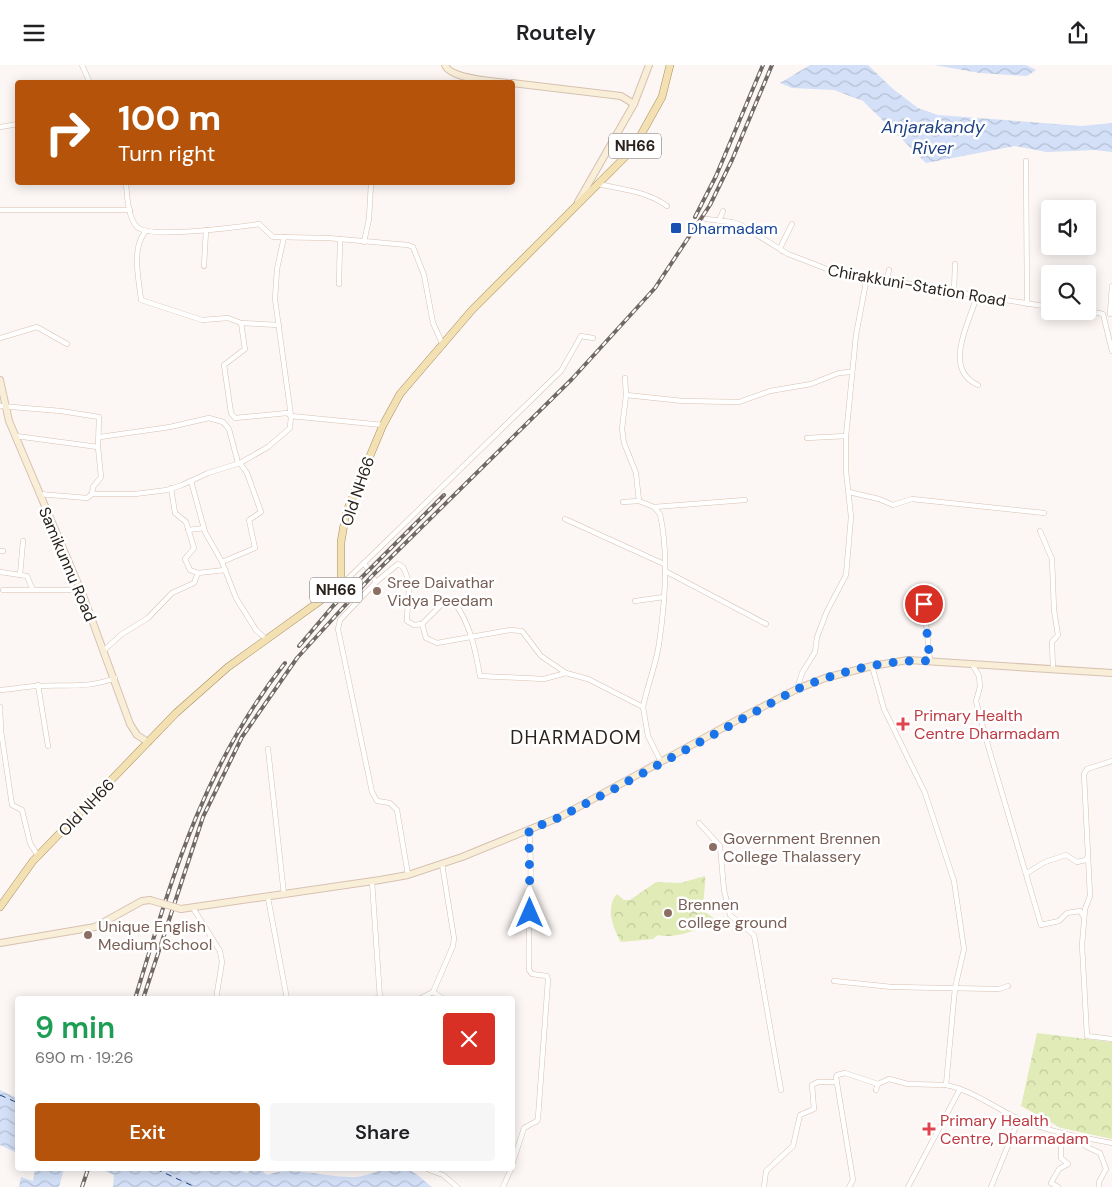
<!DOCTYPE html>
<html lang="en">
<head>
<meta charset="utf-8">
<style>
	body { margin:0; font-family:"DM Sans",sans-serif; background:#f6f6f6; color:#202124; height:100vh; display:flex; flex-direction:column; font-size:19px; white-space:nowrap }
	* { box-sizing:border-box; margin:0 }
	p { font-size:16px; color:#757577 }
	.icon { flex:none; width:28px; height:28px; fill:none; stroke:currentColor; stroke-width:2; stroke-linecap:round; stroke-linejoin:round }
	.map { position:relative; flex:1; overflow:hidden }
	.side { position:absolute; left:15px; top:931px; width:500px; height:175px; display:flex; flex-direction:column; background:#fff; border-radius:5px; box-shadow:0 2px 12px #0003 }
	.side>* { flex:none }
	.banner { position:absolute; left:15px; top:15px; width:500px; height:105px; border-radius:5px; box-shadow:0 2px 12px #0003; background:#b45309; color:#fff; overflow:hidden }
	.buttons { position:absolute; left:1041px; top:135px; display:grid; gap:10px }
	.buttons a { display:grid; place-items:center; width:55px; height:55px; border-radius:5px; background:#fff; box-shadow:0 2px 12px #0003; font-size:25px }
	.pin { position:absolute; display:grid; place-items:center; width:42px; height:42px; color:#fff; margin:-21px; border:2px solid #fff; border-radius:50%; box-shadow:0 1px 5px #0007 }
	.me { position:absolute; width:55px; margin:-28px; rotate:0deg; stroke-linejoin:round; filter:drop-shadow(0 0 4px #0008) }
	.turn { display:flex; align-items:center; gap:18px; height:105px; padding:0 20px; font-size:22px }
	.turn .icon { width:65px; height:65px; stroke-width:2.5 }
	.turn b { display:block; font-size:35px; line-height:42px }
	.round { display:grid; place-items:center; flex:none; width:52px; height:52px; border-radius:5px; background:#f6f6f6 }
	.headline { display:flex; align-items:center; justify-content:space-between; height:85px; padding:0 20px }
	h1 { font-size:30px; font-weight:600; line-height:38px; color:#1e9e55 }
	.action { display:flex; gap:10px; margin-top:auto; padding:10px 20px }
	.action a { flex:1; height:58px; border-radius:5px; background:#b45309; color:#fff; font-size:20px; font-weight:600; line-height:58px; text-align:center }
	.action a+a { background:#f6f6f6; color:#202124 }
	header { display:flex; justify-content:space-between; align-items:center; height:65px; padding:0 20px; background:#fff; font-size:22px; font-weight:600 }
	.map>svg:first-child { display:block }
	.park { fill:url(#park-crowns) }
	.water { fill:url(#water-waves) }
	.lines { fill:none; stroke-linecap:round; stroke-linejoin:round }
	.ferry { stroke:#1f4282; stroke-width:1; stroke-dasharray:6 5; stroke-linecap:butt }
	.street-casing { stroke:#d7c1b1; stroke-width:5.5 }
	.secondary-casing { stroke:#d7c1b1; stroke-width:8 }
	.primary-casing { stroke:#a7905d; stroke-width:8 }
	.street { stroke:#fff; stroke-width:4.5 }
	.secondary { stroke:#f9efd9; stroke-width:6 }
	.primary { stroke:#f3e0b3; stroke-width:7 }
	.rail-casing { stroke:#706964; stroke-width:4 }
	.rail { stroke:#fff; stroke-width:2; stroke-dasharray:5.5; stroke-linecap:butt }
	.secondary-bridge-casing { stroke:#d7c1b1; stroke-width:8; stroke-linecap:butt }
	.secondary-bridge { stroke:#f9efd9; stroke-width:6 }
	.route { stroke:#1a73e8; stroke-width:9; stroke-dasharray:0 16.2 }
	.transit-dot { fill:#1a4fb4; stroke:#fff; stroke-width:2 }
	.education-dot { fill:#8d6e63; stroke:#fff; stroke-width:2 }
	.health-dot { fill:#e0444e; stroke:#fff; stroke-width:2 }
	.labels { text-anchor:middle; stroke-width:5; stroke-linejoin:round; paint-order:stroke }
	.shield { fill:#fff; stroke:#6a6460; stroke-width:1 }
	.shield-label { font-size:15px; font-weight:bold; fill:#2a221c }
	.transit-label { font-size:16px; fill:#164399; stroke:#fff; text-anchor:start }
	.street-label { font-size:16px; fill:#2a221c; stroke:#fff }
	.education-label { font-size:16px; fill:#785e54; stroke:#fff; text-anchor:start }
	.health-label { font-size:16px; fill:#be3a42; stroke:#fff; text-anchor:start }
	.water-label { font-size:18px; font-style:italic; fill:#1f4282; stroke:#fff }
	.quarter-label { font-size:19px; letter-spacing:1px; fill:#2a221c; stroke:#fff }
</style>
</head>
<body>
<header><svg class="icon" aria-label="menu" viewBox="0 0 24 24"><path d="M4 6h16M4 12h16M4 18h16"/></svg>Routely<svg class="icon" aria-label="share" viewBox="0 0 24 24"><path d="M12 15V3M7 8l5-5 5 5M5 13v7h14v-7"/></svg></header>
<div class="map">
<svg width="1112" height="1122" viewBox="0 0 1112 1122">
	<defs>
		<pattern id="park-crowns" width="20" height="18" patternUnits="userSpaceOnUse" patternTransform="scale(1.25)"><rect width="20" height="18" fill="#e1ebb7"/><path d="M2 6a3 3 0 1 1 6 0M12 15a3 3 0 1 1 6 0" fill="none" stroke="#c1c99d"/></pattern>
		<pattern id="water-waves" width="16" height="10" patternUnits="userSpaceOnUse" patternTransform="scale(1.25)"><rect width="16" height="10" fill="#d3e0f7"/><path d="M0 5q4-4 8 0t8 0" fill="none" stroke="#b5c0d3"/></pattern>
	</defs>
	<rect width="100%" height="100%" fill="#fcf7f4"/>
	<g class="park">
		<path d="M705,811c1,7 -3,31 -1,34 1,4 6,4 9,8l-1,3c-12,10 -40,18 -54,14l-5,4 -32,3c-8,-13 -16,-35 -4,-48l7,6h6l26,-18 24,1z"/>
		<polygon points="1037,968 1112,977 1112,1074 1061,1063 1021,1041"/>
	</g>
	<g class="water">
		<polygon points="810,0 868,0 893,24 918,43 938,50 1082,61 1112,58 1112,87 1095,85 1047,87 1015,81 926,98 863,36 834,25 792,23 780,18"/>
		<polygon points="934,0 1026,0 1036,5 1027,11 980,8"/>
		<polygon points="0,1025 17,1033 17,1088 0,1080"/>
		<polygon points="35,1104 64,1104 59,1122 19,1122 21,1112 33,1116"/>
		<path d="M100,1104h135l12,4 5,-4h8l7,6c24,-10 61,3 88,2 16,-1 35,-14 52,-8 9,3 18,13 25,18h-319l1,-12z"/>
	</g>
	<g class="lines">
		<g class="ferry">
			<polyline points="0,1030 18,1038"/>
			<polyline points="156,1104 195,1122"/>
		</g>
		<defs>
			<g id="street">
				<polyline points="82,0 90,18"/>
				<polyline points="0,62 18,59"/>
				<polyline points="1026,96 1027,239"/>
				<path d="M126,118c1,12 2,35 11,44 13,12 101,0 122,-3l14,13 55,1 80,7 5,2 11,28 9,48 10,22"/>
				<path d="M599,119c24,6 48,7 68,22"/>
				<polyline points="0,145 130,145"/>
				<polyline points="706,154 732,157 741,160 788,189 845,211 874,212 936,224 1050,242"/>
				<polyline points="719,156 723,146"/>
				<path d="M145,167c-14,18 -6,47 -4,68l61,20 26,-2 13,5"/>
				<polyline points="364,177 369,154 371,118"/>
				<polyline points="782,186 780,183 792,159"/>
				<polyline points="204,201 206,165"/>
				<polyline points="887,214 889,205"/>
				<polyline points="339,219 340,174"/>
				<polyline points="954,227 955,199"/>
				<path d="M977,231c-8,27 -35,73 1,89"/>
				<polyline points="1088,246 1103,249 1112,286"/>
				<polyline points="1110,249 1112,221"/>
				<polyline points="279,260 241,258 245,284 224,300 231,348 235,353 287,348 291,351 275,234 277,204 284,172"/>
				<polyline points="0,273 37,262 67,279"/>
				<polyline points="626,330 683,336 739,337 770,326 811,319 839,308 851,307"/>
				<polyline points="0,341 61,346 99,352 98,382 101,412 93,422 92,429 87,433 39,429"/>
				<polyline points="16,371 98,382"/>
				<polyline points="100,372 170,362 209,353 223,357 229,364 238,398"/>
				<polyline points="807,373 846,371"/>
				<polyline points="191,416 205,467 222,497 236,533 256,565 267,575"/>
				<polyline points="849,427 879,434 893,440 912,434 1044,448"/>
				<polyline points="92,429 135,429 167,425 182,420 208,408 240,398 268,382 290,363 291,351 383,360"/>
				<polyline points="623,437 639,436"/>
				<polyline points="654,442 745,435"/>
				<polyline points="565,454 664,499"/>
				<polyline points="188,465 204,463"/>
				<polyline points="1040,466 1052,494 1054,545 1058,570 1052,577 1053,605"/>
				<polyline points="0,486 3,486"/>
				<polyline points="222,497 255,483 249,455 261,447 247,408 240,398"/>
				<polyline points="364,498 561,306 581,271 593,273"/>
				<polyline points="665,506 766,559"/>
				<polyline points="0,507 27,511 33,525"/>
				<polyline points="198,508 225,505"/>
				<polyline points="20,510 23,476"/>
				<path d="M376,517l22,-18 5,3c10,19 4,33 4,54l7,4 8,-1 21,-21 11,-1c17,23 21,47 26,74l64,3 22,-6 22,6 55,28c4,-21 13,-42 16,-63 6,-41 10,-90 1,-130l-6,-7 -15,-6 -3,-28 -12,-30 -2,-14 4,-34 -1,-17"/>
				<polyline points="339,522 364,498 376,517 340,555 338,564 372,727 377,736 390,738 397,745 408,810"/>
				<polyline points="3,525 80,525"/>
				<polyline points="635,536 664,532"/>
				<polyline points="924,539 930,596"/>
				<polyline points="422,559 426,573 437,578 510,565 522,566 541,591 566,608"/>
				<polyline points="103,586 122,569 148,553 172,528 194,518 198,508 190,505 185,494 194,483 186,457 175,448 171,423"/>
				<polyline points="972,599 979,611 980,622 976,636 986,674 1041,860 1059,856 1067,848 1080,846 1084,852"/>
				<path d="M872,601l12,43 41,84 29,88 10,68 -9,39 -9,97c26,5 49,23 73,34 30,13 61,18 93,24"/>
				<polyline points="38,620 48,681"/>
				<polyline points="797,624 802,608 815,587 817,572 827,546 846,510 851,452 846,406 846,371 856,270 867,212"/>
				<path d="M0,625c12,-1 24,-3 36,-4 27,-2 52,3 79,-8"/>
				<polyline points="0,642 1,666 12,740 22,745 30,778 38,791"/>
				<polyline points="643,642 648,671 661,697"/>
				<polyline points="268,684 284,830"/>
				<polyline points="1112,696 1087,704 1084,709 1090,831 1085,844 1082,880 1087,971 1112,974"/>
				<polyline points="699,758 720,781 724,825 730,850 754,870 781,1025"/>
				<polyline points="1027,808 1045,797 1066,790 1077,797 1086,795 1088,791"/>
				<polyline points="372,816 380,934"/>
				<polyline points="268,833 287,934"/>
				<polyline points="193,843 220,886 222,897 216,934"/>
				<polyline points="834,916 892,922 999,924 1008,921"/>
				<polyline points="433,927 444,934"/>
				<polyline points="371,934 380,933"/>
				<polyline points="419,934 433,927 453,881 454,873 442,799"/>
				<polyline points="876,1025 878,1019 889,1014 908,1019 946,1020"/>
				<path d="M512,1100l12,-37 13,-7 1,-3 10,-138 -1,-4 -15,-2 -3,-4c-2,-46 5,-94 0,-140"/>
				<polyline points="427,1104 443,1110 457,1122"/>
				<polyline points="503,1122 511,1104"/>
				<polyline points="764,1122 766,1106 793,1081 800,1050 814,1044 812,1020 818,1017 836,1017"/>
				<polyline points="849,1122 853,1115 836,1012 837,1010 845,1008 878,1019"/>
				<polyline points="908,1122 960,1024"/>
				<polyline points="991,1122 1019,1054"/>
				<polyline points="1058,1122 1051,1118 1059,1104 1068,1099 1061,1093 1061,1077 1077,1073 1087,1082 1100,1088 1106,1104 1099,1117 1099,1122"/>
			</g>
			<g id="secondary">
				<path d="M445,0c5,14 48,16 62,18"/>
				<polyline points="512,18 621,31 634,39"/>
				<polyline points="578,137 634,39 649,0"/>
				<polyline points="0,315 9,356 84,533 130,659 137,670 148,677"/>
				<polyline points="181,844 380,815 408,810 462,792 560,752 739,654 797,624 825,613 872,601 908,595 1112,608"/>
				<polyline points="0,878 95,862 142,836 150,835"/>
			</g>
			<polyline id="primary" points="0,842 33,796 176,648 228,602 338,523 341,514 341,477 346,448 383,360 400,329 472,245 633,84 662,32 670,0"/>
		</defs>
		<use href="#street" class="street-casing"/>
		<use href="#secondary" class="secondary-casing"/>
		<use href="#primary" class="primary-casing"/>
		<use href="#street" class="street"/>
		<use href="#secondary" class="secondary"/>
		<use href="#primary" class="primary"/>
		<defs>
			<g id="rail">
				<polyline points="695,152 716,111 763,0"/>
				<polyline points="299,581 333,541 444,430"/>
				<path d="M135,934c37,-122 69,-234 150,-336"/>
				<polyline points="143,934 203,752 242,672 297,593 372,511 572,314 655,223 710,140 732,95 772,0"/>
				<polyline points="82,1122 88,1104"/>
			</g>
		</defs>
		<use href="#rail" class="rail-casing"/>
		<use href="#rail" class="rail"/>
		<defs>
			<polyline id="secondary-bridge" points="150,835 181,844"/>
		</defs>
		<use href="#secondary-bridge" class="secondary-bridge-casing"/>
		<use href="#secondary-bridge" class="secondary-bridge"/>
	</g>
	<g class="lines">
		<path class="route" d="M530,848l-1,-83 31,-13 54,-28 183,-100c41,-17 87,-30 133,-28l-6,-57"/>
	</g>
	<rect class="transit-dot" x="670" y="157" width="12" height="12" rx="2.5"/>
	<g class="education-dot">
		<circle cx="377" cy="526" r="5"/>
		<circle cx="713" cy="782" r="5"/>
		<circle cx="668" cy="848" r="5"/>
		<circle cx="88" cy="870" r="5"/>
	</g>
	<g class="health-dot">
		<path d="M900.5 651.5h5v5h5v5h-5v5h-5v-5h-5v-5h5z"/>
		<path d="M926.5 1056.5h5v5h5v5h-5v5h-5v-5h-5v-5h5z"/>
	</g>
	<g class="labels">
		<g class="shield">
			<rect x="609" y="68.5" width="52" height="25" rx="4"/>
			<rect x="310" y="512.5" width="52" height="25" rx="4"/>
		</g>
		<g class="shield-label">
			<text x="635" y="86">NH66</text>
			<text x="336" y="530">NH66</text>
		</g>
		<g class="transit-label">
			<text x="687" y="169">Dharmadam</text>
		</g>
		<g class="street-label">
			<text transform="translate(917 220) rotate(10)" y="6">Chirakkuni-Station Road</text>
			<text transform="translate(357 426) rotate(-71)" y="6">Old NH66</text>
			<text transform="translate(68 499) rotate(67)" y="6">Samikunnu Road</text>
			<text transform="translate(86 742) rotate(-46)" y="6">Old NH66</text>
		</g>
		<g class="education-label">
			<text x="387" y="523">Sree Daivathar<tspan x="387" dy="18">Vidya Peedam</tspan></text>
			<text x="723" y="779">Government Brennen<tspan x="723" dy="18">College Thalassery</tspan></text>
			<text x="678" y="845">Brennen<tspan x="678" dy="18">college ground</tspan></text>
			<text x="98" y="867">Unique English<tspan x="98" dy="18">Medium School</tspan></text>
		</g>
		<g class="health-label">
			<text x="914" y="656">Primary Health<tspan x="914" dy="18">Centre Dharmadam</tspan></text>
			<text x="940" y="1061">Primary Health<tspan x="940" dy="18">Centre, Dharmadam</tspan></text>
		</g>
		<g class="water-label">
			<text x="933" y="68">Anjarakandy<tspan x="933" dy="21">River</tspan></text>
		</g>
		<g class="quarter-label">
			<text x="576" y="679">DHARMADOM</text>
		</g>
	</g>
</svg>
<div class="buttons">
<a><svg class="icon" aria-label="sound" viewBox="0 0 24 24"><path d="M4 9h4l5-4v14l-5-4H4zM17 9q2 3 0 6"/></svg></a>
<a><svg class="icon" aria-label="search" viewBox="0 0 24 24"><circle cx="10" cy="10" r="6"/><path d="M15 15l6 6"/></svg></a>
</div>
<div class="pin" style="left:924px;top:539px;background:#d93025"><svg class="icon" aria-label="arrive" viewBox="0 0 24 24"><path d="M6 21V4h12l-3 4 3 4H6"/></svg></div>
<svg class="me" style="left:530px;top:848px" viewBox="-20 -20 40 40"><path d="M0-17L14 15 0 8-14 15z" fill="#1a73e8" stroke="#fff" stroke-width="4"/></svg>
<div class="banner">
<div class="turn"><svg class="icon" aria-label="right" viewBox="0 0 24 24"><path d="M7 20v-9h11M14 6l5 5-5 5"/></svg><div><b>100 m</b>Turn right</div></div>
</div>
<section class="side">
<div class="headline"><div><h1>9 min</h1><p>690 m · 19:26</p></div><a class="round" style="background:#d93025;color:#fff"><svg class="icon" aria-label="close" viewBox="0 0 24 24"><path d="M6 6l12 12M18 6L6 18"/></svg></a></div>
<div class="action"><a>Exit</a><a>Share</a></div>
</section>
</div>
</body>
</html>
